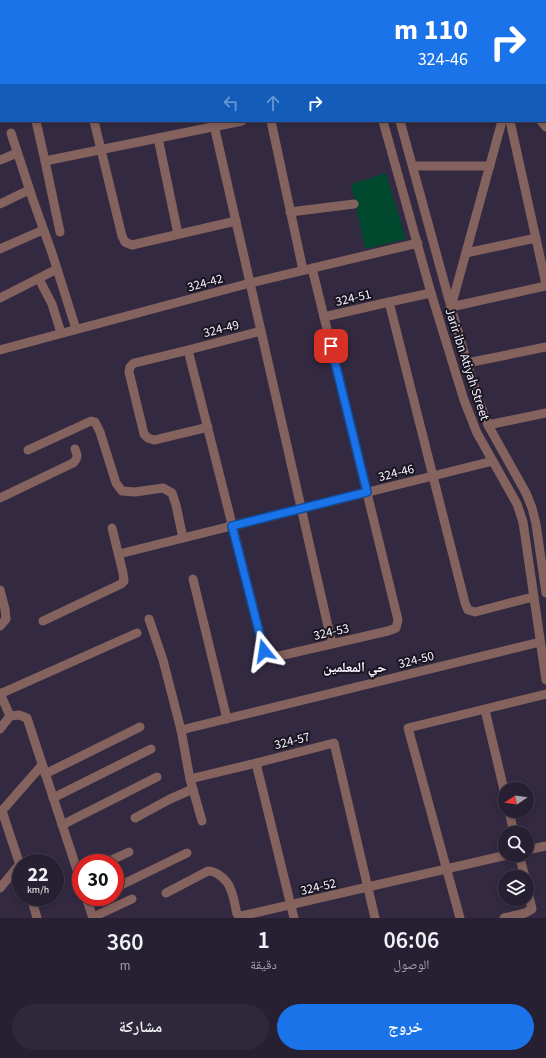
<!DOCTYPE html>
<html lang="ar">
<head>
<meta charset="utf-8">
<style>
	body { margin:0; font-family:"Source Sans 3","Noto Naskh Arabic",sans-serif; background:#2e283a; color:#f1f3f6; direction:rtl; height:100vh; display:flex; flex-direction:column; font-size:15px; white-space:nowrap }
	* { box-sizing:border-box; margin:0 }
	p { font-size:13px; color:#a4a3ac }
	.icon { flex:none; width:22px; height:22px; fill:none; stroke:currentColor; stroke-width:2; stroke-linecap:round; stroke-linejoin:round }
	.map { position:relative; height:918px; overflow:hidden; direction:ltr }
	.details { display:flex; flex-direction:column; background:#262032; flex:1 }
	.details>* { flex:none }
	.guide { position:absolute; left:0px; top:0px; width:546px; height:122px; box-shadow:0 2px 6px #0003,0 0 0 1px #423e4d; direction:rtl; background:#1a73e8; color:#fff; overflow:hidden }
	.needle { width:26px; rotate:257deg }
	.controls { position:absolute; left:498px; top:782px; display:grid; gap:8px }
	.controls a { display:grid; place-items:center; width:36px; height:36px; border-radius:50%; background:#262032; box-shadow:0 2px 6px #0003,0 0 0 1px #423e4d; font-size:20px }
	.speed { position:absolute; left:12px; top:854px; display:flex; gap:8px; font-size:20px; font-weight:700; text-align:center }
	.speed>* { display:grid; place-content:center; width:52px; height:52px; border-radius:50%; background:#262032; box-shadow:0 2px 6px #0003,0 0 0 1px #423e4d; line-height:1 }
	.speed small { font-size:10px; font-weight:400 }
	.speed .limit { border:6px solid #d22; background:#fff; color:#111 }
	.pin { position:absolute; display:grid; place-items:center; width:34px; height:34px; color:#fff; margin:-17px; border-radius:8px; box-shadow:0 2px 6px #0006 }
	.me { position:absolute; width:44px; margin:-22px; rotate:345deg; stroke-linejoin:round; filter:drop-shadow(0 0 3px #0008) }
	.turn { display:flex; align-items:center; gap:14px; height:84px; padding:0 12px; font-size:18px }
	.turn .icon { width:52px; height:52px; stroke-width:2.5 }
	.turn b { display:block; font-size:28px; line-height:34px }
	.lanes { display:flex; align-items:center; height:38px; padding:0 12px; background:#0003; justify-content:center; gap:20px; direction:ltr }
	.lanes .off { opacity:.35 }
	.eta { display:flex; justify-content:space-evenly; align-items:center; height:68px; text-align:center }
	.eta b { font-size:24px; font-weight:600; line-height:28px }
	.cta { display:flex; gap:8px; margin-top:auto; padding:8px 12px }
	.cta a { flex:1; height:46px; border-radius:24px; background:#1a73e8; color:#fff; font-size:16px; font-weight:600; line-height:46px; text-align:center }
	.cta a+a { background:#2e283a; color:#f1f3f6 }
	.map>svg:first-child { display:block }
	.green { fill:#00482d }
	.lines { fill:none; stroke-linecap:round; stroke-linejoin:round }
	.minor { stroke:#84625d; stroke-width:9 }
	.route-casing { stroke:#114b97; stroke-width:10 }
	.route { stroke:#1a73e8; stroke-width:7 }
	.labels { text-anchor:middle; stroke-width:4; stroke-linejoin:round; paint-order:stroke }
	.street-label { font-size:13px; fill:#f6f3fd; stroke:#191520 }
	.neighbourhood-label { font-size:14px; font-weight:bold; fill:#f6f3fd; stroke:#191520 }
</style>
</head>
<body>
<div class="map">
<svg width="546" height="918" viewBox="0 0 546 918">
	<rect width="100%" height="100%" fill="#332a42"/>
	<polygon class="green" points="386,173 406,239 365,249 351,184"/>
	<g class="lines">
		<g class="minor">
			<polyline points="18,0 18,1"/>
			<polyline points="347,0 348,1"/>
			<polyline points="365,0 365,1"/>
			<polyline points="545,101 546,102"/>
			<polyline points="36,121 45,161 60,232"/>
			<polyline points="94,121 122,236 125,242 132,245 236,221"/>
			<polyline points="213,121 261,331"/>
			<polyline points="271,121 303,270"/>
			<polyline points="383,121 431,293 464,400 477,433 517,504 523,522 546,680"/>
			<polyline points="400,121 451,307 467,363 477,395 488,425 526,493 532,508 536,524 546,593"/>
			<polyline points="502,121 451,307 546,286"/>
			<polyline points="510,121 546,284"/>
			<polyline points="541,121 546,127"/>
			<polyline points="11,133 33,200 52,253 76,329"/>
			<polyline points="158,138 178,234"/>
			<polyline points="0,160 17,153"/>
			<polyline points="45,161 242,121"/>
			<polyline points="413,166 490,166"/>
			<polyline points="0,204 29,190"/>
			<polyline points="290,212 354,204"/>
			<polyline points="0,249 43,230"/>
			<polyline points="466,253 536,238"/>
			<polyline points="312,268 324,317"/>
			<polyline points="39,279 52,304 61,333"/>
			<polyline points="0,298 57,269"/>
			<polyline points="389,302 431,293"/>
			<polyline points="0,350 250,283 418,243"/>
			<polyline points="188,350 134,363 130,367 129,372 144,434 148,438 154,440 208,427"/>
			<polyline points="467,363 546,347"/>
			<polyline points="488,425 546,413"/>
			<polyline points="28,450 91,421 95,422 100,432 116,483 122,491 135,492 163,488 172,493 176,505 183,538"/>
			<path d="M0,498l73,-35c5,-5 5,-7 2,-14"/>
			<polyline points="119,554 493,461"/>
			<polyline points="193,579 227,719"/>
			<polyline points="0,590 5,609 6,619 0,626"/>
			<polyline points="149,619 163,660 181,730 190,779 202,821"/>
			<polyline points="43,621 121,584 124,581 123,573 112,528"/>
			<polyline points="332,644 261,331 188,350 264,651 269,656 275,657 388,631 396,628 398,620 324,317 389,302 465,603 468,610 475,612 533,597"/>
			<polyline points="0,693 10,716"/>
			<polyline points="0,694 137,633"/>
			<polyline points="485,710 505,794"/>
			<polyline points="10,716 19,715 27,718 81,882"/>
			<polyline points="0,729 10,716"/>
			<polyline points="181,730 540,642"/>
			<polyline points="45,774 140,727"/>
			<polyline points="190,779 256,763"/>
			<polyline points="53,798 151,749"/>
			<polyline points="2,811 21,868"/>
			<polyline points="509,811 514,833"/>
			<polyline points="0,813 42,765"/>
			<polyline points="135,818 170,799 193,789"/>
			<polyline points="62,825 157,777"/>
			<polyline points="527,850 546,846"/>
			<polyline points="519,855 525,877"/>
			<polyline points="105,863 129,852"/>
			<polyline points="0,888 20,864"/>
			<polyline points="115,888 187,853"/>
			<path d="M166,893l42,-22c9,0 19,9 22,17 4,8 5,18 7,26l4,2 266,-61"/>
			<polyline points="31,897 37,918"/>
			<polyline points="86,897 93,918"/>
			<polyline points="88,902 97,897"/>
			<polyline points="93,917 132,899"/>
			<polyline points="294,918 256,763 334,743 375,918"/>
			<polyline points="460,918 408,728 546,694"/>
			<polyline points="504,918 525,913 532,909 527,887"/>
		</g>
	</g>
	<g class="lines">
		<defs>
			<polyline id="route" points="264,651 232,526 367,492 331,346"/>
		</defs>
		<use href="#route" class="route-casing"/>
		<use href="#route" class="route"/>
	</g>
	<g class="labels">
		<g class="street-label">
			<text transform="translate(205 282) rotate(-15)" y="5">324-42</text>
			<text transform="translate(353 297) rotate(-13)" y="5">324-51</text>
			<text transform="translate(221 328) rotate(-14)" y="5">324-49</text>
			<text transform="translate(468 364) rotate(72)" y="5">Jarir ibn Atiyah Street</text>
			<text transform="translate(396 472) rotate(-14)" y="5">324-46</text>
			<text transform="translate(331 631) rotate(-13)" y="5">324-53</text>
			<text transform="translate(416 659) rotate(-14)" y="5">324-50</text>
			<text transform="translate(292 740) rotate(-14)" y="5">324-57</text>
			<text transform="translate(318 886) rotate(-13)" y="5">324-52</text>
		</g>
		<g class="neighbourhood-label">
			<text x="355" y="672">حي المعلمين</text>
		</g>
	</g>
</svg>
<div class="controls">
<a><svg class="needle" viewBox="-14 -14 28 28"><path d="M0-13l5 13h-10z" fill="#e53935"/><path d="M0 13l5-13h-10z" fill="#a4a3ac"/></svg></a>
<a><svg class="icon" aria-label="search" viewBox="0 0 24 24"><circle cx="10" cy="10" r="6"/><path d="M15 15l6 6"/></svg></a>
<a><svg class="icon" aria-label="layers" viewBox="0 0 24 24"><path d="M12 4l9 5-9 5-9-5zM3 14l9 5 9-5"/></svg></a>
</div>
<div class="speed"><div>22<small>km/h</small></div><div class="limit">30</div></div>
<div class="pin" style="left:331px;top:346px;background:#d93025"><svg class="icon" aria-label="arrive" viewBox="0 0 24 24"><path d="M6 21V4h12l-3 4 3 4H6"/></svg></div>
<svg class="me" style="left:264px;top:651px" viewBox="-20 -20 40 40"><path d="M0-17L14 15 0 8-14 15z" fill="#1a73e8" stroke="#fff" stroke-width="4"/></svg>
<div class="guide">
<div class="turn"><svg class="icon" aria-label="right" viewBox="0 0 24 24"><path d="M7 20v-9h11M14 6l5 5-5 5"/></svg><div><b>110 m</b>324-46</div></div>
<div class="lanes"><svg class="icon off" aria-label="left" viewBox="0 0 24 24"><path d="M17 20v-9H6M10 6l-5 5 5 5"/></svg><svg class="icon off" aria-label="ahead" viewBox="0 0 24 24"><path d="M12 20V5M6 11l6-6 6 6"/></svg><svg class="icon" aria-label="right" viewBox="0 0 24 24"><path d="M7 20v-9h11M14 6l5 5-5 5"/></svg></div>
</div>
</div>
<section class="details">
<div class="eta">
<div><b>06:06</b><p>الوصول</p></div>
<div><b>1</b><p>دقيقة</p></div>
<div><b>360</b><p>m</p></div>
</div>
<div class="cta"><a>خروج</a><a>مشاركة</a></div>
</section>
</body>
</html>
